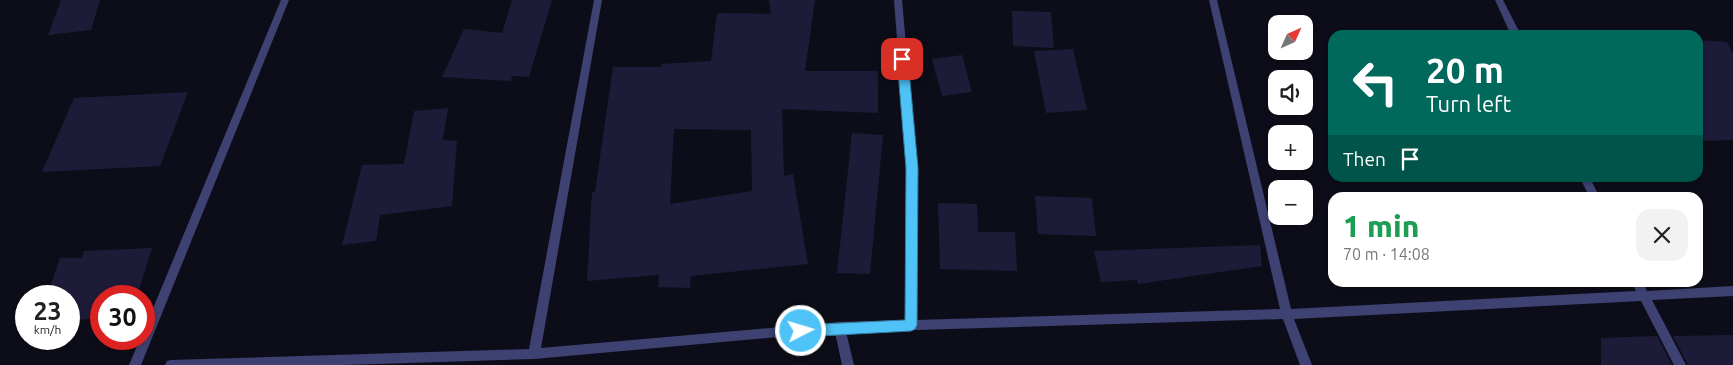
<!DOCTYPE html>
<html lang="en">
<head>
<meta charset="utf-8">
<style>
	body { margin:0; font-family:Ubuntu,sans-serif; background:#f2f2f2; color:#222; height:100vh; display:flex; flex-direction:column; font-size:19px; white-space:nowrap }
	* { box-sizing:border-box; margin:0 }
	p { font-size:16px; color:#767676 }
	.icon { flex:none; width:28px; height:28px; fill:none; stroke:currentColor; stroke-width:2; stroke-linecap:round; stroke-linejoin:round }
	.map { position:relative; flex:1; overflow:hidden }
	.panel { position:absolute; left:1328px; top:192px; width:375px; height:95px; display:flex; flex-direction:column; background:#fff; border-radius:15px; box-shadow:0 1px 4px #0004 }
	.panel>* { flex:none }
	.hud { position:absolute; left:1328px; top:30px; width:375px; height:152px; border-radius:15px; box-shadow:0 1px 4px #0004; background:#00695c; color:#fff; overflow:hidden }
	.needle { width:32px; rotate:45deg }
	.fabs { position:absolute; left:1268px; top:15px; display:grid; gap:10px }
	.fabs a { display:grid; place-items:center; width:45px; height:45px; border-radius:10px; background:#fff; box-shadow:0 1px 4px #0004; font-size:25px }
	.speed { position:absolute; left:15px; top:285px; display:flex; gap:10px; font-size:25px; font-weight:700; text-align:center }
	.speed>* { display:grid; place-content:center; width:65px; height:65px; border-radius:50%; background:#fff; box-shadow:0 1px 4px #0004; line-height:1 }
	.speed small { font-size:12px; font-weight:400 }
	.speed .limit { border:8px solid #d22; background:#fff; color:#111 }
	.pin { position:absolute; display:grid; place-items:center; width:42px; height:42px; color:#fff; margin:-21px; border-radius:10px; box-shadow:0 2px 8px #0006 }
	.me { position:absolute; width:55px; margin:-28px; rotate:85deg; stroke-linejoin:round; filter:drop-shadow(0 0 4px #0008) }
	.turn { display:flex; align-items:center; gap:18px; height:105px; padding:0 15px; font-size:22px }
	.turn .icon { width:65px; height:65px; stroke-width:2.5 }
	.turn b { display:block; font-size:35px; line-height:42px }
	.then { display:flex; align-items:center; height:48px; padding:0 15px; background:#0003; gap:10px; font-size:19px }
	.round { display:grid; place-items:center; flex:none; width:52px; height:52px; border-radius:15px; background:#f2f2f2 }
	.headline { display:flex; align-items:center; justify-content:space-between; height:85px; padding:0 15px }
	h1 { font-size:30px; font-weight:800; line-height:38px; color:#1e9e55 }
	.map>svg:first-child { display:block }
	.building { fill:#1e1b38; fill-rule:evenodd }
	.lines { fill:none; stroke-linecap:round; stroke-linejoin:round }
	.street { fill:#3e4272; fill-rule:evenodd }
	.route { fill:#4fc3f7; stroke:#337fa1 }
</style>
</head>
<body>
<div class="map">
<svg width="1733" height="365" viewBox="0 0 1733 365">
	<rect width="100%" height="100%" fill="#0d0d19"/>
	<g class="building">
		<polygon points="61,0 100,0 91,30 48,35"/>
		<polygon points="512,0 552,0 529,77 512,76 511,81 442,77 464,29 502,33"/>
		<path d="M769,0h46l-10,71h73v42l-96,-4 2,67 9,-2 15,90 -117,12 -1,12 -32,-1 1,-12 -72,6 5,-89h3l18,-125h48l1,-3 49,-3 6,-48 54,1zM674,129l77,1 1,61 -82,13z"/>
		<polygon points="1012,11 1051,12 1054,48 1013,46"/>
		<polygon points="1698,40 1727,42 1733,54 1733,140 1698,141"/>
		<polygon points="1073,49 1087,110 1046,113 1034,51"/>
		<polygon points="962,55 972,92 942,96 932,59"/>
		<polygon points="188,92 160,166 42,172 74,98"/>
		<polygon points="448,108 443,140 457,141 452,206 380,215 376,241 342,245 362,165 404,164 414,111"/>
		<polygon points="852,133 883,135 870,274 837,273"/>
		<polygon points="1035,196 1092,198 1096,236 1038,234"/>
		<polygon points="938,203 977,204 978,232 1015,232 1017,271 940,269"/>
		<polygon points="1260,245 1262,266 1138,284 1137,280 1101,282 1094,251"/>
		<polygon points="152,248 137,296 101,296 101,318 69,321 69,296 47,296 60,258 82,258 84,251"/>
		<polygon points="1733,335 1733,365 1688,365 1673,336"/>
		<polygon points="1657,336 1672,365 1601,365 1601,338"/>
	</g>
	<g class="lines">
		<g class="street">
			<polygon points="281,0 289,0 141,365 129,365 140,339 144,339 144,330"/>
			<polygon points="594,0 602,0 541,348 839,322 906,320 907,168 894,0 902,0 917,168 916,320 1280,309 1209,0 1217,0 1291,309 1636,291 1632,282 1643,282 1647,291 1733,286 1733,296 1652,300 1686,365 1674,365 1641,301 1294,319 1312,365 1300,365 1283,319 846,332 854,365 842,365 835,332 534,359 345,365 165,365 167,361 171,360 529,349"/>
			<polygon points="1495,0 1503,0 1521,35 1511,35"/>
			<polygon points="1580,178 1590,178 1600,198 1590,198"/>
		</g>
	</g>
	<polygon class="route" points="902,55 908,59 918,168 917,325 915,329 911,331 801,337 797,335 795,331 797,327 801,325 905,320 906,168 897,59"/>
</svg>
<div class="fabs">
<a><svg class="needle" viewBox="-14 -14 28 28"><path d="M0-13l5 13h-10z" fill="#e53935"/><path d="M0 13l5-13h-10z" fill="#767676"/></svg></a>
<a><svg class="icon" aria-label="sound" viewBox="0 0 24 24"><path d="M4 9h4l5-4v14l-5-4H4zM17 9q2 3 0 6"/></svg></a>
<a>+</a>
<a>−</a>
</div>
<div class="speed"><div>23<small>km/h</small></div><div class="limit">30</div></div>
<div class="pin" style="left:902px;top:59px;background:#d93025"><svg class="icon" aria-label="arrive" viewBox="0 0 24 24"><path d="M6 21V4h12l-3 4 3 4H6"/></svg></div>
<svg class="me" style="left:801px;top:331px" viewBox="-20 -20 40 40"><circle r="17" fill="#4fc3f7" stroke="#fff" stroke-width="3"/><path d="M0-11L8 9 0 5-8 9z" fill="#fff"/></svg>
<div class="hud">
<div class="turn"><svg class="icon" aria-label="left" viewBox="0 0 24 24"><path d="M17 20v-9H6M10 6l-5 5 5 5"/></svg><div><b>20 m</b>Turn left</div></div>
<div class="then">Then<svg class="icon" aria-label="arrive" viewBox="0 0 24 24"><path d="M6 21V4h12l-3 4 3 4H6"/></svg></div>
</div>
<section class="panel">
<div class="headline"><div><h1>1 min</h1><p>70 m · 14:08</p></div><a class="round"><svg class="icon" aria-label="close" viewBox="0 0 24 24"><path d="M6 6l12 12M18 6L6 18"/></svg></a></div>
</section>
</div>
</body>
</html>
